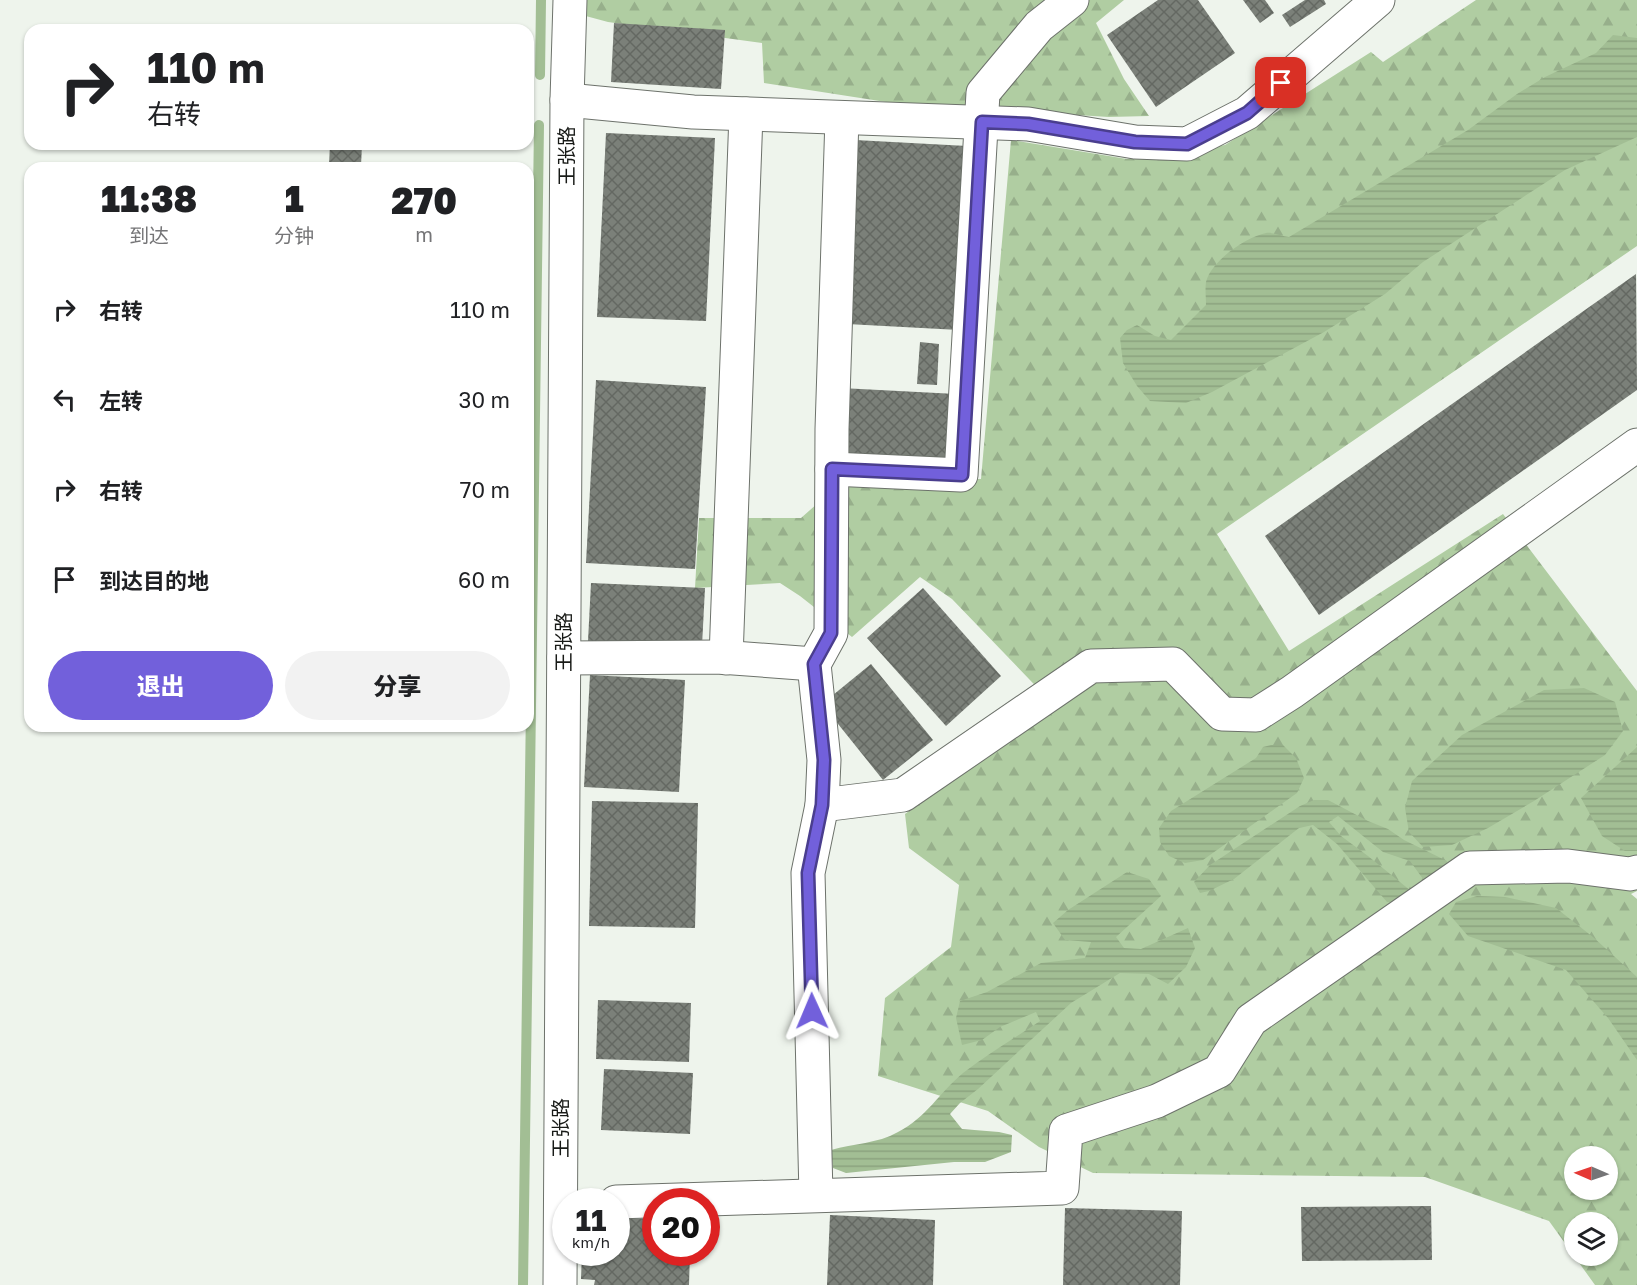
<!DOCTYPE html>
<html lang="zh">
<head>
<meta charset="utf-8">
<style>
	body { margin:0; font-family:"Golos Text","Noto Sans SC",sans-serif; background:#f2f2f2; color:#202124; height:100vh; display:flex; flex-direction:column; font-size:22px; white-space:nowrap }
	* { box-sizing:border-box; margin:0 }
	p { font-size:20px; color:#757577 }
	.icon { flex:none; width:33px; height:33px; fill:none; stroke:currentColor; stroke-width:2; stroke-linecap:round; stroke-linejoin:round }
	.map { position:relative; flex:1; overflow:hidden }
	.details { position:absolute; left:24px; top:162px; width:510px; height:570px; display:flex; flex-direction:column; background:#fff; border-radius:18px; box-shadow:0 2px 4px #0004 }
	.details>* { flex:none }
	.banner { position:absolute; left:24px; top:24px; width:510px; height:126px; border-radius:18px; box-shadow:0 2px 4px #0004; background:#fff; color:#202124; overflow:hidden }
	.needle { width:39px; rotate:272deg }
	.fabs { position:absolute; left:1564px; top:1146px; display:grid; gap:12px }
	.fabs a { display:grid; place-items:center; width:54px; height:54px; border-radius:50%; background:#fff; box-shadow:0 2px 4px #0004; font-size:30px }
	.speed { position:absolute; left:552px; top:1188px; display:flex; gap:12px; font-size:30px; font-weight:700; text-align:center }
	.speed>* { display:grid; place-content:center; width:78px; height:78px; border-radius:50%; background:#fff; box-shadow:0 2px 4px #0004; line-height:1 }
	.speed small { font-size:15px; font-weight:400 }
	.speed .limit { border:9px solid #d22; background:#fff; color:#111 }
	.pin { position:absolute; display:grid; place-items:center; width:51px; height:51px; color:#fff; margin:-26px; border-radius:12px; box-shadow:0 3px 9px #0006 }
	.me { position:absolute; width:66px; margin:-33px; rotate:359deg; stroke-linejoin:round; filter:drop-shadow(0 0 4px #0008) }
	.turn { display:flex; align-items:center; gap:21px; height:126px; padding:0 24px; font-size:27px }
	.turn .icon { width:78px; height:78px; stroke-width:2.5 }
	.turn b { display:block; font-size:42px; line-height:51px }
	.eta { display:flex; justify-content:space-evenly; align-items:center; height:102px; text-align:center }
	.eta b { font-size:36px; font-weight:800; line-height:42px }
	.button { display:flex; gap:12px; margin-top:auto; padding:12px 24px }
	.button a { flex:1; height:69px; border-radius:36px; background:#7260db; color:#fff; font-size:24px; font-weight:800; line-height:69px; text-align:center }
	.button a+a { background:#f2f2f2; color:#202124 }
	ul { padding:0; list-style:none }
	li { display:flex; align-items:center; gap:18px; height:90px; padding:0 24px }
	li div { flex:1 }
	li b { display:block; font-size:22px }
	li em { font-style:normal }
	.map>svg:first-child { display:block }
	.forest { fill:url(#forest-firs); fill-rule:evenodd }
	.water { fill:url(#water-rules) }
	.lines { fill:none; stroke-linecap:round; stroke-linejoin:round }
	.stream { stroke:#a2be94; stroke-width:10 }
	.building { fill:url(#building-cross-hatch) }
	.minor-casing { stroke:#6d726b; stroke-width:35 }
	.minor { stroke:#fff; stroke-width:33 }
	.route-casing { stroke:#4a3e8e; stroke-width:15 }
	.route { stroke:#7260db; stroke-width:10 }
	.labels { text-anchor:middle; stroke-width:6; stroke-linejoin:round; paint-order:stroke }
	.street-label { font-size:20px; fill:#181a17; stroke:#fff }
</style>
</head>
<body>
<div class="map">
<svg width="1637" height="1285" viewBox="0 0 1637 1285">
	<defs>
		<pattern id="forest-firs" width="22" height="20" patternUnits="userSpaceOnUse" patternTransform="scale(1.5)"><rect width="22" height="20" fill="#b0cda2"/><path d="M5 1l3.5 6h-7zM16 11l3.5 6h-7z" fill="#97af8b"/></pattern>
		<pattern id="water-rules" width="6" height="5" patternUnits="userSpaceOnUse" patternTransform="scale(1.5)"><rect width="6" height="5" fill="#a2be94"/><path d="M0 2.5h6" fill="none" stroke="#8ba37f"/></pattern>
		<pattern id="building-cross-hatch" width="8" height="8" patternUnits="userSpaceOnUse" patternTransform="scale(1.5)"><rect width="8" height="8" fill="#7b8079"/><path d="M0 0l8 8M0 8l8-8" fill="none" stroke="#646862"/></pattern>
	</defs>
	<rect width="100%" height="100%" fill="#eef4ec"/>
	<g class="forest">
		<polygon points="582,0 1124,0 1096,23 1124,79 1149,116 1109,117 899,104 764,83 762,43 608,22 582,15"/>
		<path d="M1476,0h161v246l-420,288 72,117 214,-137 134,177v200l-6,3 6,5v386h-42l-46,-64 -124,-44 -332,-4 -54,-26 -51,-36 -110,-35 7,-78 66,-51 8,-62 -50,-37 -4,-34 149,-109 -102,-106 -32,-22 -68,60 -52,-41 -20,-13 -85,5 4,-70h102l43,-38 137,-1 30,-339 116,19 98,-14 146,-93 12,10zM1575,1156h33v34h-33zM1575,1222h33v34h-33z"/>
	</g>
	<g class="water">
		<path d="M1613,35l24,3v99l-72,33 -142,92 -38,32 -61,38 -112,60 -26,11 -36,-2 -13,-15 -14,-23 -3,-25 7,-8 10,-5 18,11 16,4 35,-35c0,-7 -1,-16 0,-23 5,-21 40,-45 60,-49 7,-1 16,3 23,4l179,-107 49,-36 28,-17 51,-24z"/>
		<polygon points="1584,688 1615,702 1623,731 1605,755 1534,801 1488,828 1452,845 1423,847 1409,832 1405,808 1412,781 1462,735 1544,690"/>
		<polygon points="1271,745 1283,745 1296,758 1304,778 1297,793 1203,860 1185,863 1169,856 1160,842 1159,828 1171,811 1256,758 1263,747"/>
		<polygon points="1637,747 1637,851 1625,851 1602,836 1581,798"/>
		<polygon points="1314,800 1328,800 1368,821 1388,829 1404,840 1447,861 1446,868 1434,878 1423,879 1410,861 1383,852 1338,816 1329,822 1341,836 1368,856 1411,891 1393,902 1387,902 1337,844 1313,825 1299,828 1234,879 1209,891 1200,893 1194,882 1210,865 1300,806"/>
		<path d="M1127,872l22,7 12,17 -45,41 8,11 17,1 47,-21 7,20 -9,19 -18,17 -19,-10 -29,-1 -49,30 -93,86 -18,14 -10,11 12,15 37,3 13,3 -1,17 -26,10h-31l-108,11 -13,-5 -2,-18c23,-7 46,-6 67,-18 28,-14 42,-40 65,-59 24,-19 52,-35 77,-52l-4,-9 -36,15 -18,13 -20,5 -6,-27 4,-17 27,-9 54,-29 44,-5 6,-16 -26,-2 -12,-17 15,-13z"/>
		<polygon points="1477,896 1505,897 1556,908 1593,937 1637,977 1637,1060 1608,1018 1566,970 1468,936 1449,914 1456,902"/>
	</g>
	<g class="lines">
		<g class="stream">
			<polyline points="540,75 541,0"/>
			<polyline points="523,1285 539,125"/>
		</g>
	</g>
	<g class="building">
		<polygon points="1158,0 1198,0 1235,53 1156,107 1107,35"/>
		<polygon points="1243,0 1265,0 1274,13 1260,23"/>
		<polygon points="1305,0 1324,0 1326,4 1290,27 1282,15"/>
		<polygon points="614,23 725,30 721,89 611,82"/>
		<polygon points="606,133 715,138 706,321 597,317"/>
		<polygon points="855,140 967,146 959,330 847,324"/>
		<polygon points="330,144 362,144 361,166 329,165"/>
		<polygon points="368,144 394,144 394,148 368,147"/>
		<polygon points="1636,274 1637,390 1319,615 1265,536"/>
		<polygon points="920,342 939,344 937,385 917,384"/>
		<polygon points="596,380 706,387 695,569 586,563"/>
		<polygon points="841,388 956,394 952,460 838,454"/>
		<polygon points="591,583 705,588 702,646 588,641"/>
		<polygon points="923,588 1001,676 946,726 867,638"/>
		<polygon points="871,664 933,740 883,780 822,704"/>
		<polygon points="590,675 685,680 679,792 584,787"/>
		<polygon points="592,801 698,803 695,928 589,926"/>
		<polygon points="598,1000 691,1003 689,1062 596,1059"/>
		<polygon points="604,1069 693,1073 690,1134 601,1130"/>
		<polygon points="1431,1206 1432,1260 1302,1261 1301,1207"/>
		<polygon points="1065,1208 1182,1211 1180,1285 1063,1285"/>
		<polygon points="830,1215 935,1220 933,1285 827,1285"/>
		<polygon points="616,1218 656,1219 656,1252 690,1252 689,1285 594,1285 595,1280 581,1279 582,1252 616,1252"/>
	</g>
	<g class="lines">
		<defs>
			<g id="minor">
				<polyline points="567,100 693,112 1028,124 1135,142 1187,144 1247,113 1378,0"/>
				<polyline points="832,469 961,475 983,93 1039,26 1072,0"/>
				<polyline points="564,658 720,657 814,664 831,633 832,429 842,118"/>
				<polyline points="726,658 746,114"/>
				<polyline points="814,664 824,760 822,805 808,873 816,1195"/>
				<polyline points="822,805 903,795 1091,666 1173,664 1222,714 1256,715 1292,692 1637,445"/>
				<polyline points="616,1202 1062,1188 1066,1131 1157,1101 1219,1071 1251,1020 1470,868 1568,866 1630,874 1637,872"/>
				<polyline points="560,1285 567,100 570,0"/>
			</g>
		</defs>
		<use href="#minor" class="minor-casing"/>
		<use href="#minor" class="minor"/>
	</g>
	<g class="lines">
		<defs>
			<polyline id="route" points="812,1011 808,873 822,805 824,760 814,664 831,633 832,469 962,475 982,122 1028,124 1135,142 1187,144 1247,113 1281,83"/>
		</defs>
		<use href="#route" class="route-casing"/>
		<use href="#route" class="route"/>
	</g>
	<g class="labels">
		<g class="street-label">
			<text transform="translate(567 156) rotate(-90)" y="7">王张路</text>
			<text transform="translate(564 642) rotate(-90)" y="7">王张路</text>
			<text transform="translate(561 1128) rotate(-90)" y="7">王张路</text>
		</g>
	</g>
</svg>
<div class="fabs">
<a><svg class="needle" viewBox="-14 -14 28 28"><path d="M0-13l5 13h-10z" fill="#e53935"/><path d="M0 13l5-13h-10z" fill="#757577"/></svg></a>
<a><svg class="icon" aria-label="layers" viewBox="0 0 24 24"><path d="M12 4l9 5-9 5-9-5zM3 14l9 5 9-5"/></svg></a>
</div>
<div class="speed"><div>11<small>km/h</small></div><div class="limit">20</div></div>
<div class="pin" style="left:1281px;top:83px;background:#d93025"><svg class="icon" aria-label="arrive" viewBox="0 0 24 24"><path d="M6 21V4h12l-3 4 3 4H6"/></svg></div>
<svg class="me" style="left:812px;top:1011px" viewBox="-20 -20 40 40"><path d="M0-17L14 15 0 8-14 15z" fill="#7260db" stroke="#fff" stroke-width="4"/></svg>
<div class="banner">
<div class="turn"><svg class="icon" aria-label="right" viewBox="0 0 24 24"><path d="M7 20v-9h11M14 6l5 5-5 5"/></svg><div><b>110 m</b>右转</div></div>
</div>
<section class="details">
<div class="eta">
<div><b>11:38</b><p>到达</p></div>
<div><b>1</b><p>分钟</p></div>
<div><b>270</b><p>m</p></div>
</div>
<ul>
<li><svg class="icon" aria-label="right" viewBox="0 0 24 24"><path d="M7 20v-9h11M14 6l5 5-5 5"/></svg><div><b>右转</b></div><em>110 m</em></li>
<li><svg class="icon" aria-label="left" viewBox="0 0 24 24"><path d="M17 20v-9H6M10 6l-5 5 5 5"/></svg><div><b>左转</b></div><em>30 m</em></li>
<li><svg class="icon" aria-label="right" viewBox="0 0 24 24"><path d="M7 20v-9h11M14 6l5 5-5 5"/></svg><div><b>右转</b></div><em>70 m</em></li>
<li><svg class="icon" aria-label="arrive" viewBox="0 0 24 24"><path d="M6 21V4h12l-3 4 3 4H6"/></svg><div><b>到达目的地</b></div><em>60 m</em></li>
</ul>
<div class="button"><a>退出</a><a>分享</a></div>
</section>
</div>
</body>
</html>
